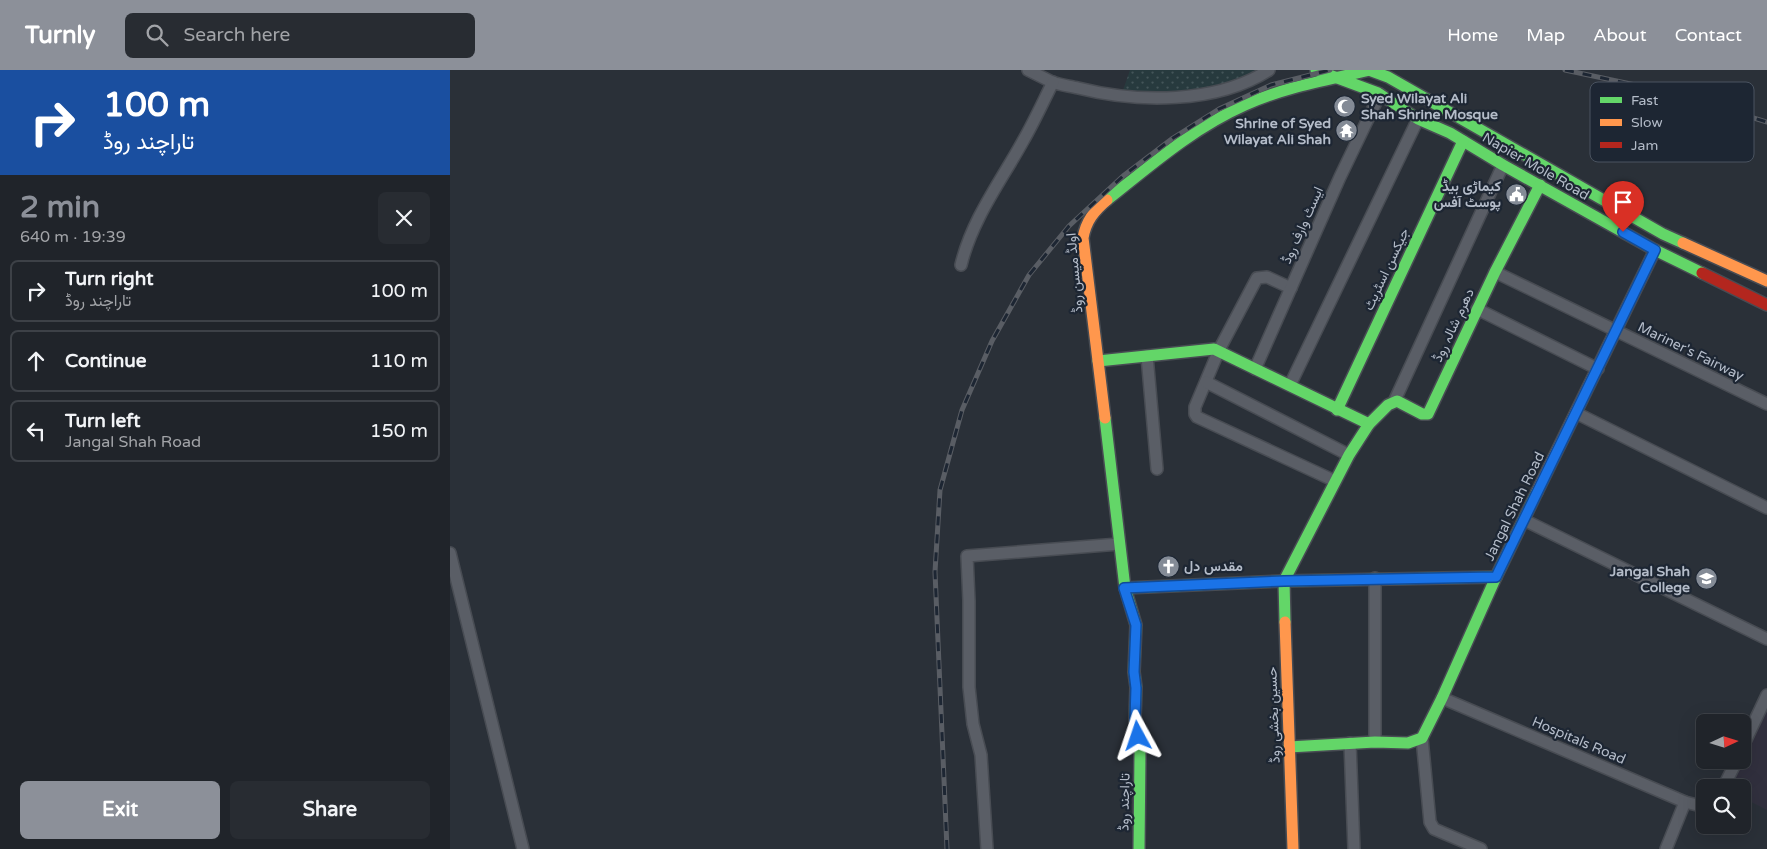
<!DOCTYPE html>
<html lang="en">
<head>
<meta charset="utf-8">
<style>
	body { margin:0; font-family:"Varela Round",Vazirmatn,sans-serif; background:#282c32; color:#f1f3f6; height:100vh; display:flex; flex-direction:column; font-size:19px; white-space:nowrap }
	* { box-sizing:border-box; margin:0 }
	p { font-size:16px; color:#a2a4a8 }
	.icon { flex:none; width:28px; height:28px; fill:none; stroke:currentColor; stroke-width:2; stroke-linecap:round; stroke-linejoin:round }
	.map { position:relative; flex:1; overflow:hidden }
	.sheet { display:flex; flex-direction:column; background:#20242a; width:450px }
	.sheet>* { flex:none }
	.banner { background:#1a4fa0; color:#fff; overflow:hidden }
	.needle { width:32px; rotate:86deg }
	.tools { position:absolute; left:1246px; top:644px; display:grid; gap:10px }
	.tools a { display:grid; place-items:center; width:55px; height:55px; border-radius:8px; background:#20242a; box-shadow:0 5px 20px #0002,0 0 0 1px #3d4147; font-size:25px }
	.pin { position:absolute; display:grid; place-items:center; width:42px; height:42px; color:#fff; margin:-51px -21px; border-radius:50% 50% 50% 0; rotate:-45deg; box-shadow:0 0 5px #0007 }
	.pin .icon { rotate:45deg }
	.me { position:absolute; width:55px; margin:-28px; rotate:355deg; stroke-linejoin:round; filter:drop-shadow(0 0 4px #0008) }
	.turn { display:flex; align-items:center; gap:18px; height:105px; padding:0 20px; font-size:22px }
	.turn .icon { width:65px; height:65px; stroke-width:2.5 }
	.turn b { display:block; font-size:35px; line-height:42px }
	.round { display:grid; place-items:center; flex:none; width:52px; height:52px; border-radius:8px; background:#282c32 }
	.overview { display:flex; align-items:center; justify-content:space-between; height:85px; padding:0 20px }
	h1 { font-size:30px; font-weight:800; line-height:38px; color:#8c9099 }
	.button { display:flex; gap:10px; margin-top:auto; padding:10px 20px }
	.button a { flex:1; height:58px; border-radius:8px; background:#8c9099; color:#fff; font-size:20px; font-weight:800; line-height:58px; text-align:center }
	.button a+a { background:#282c32; color:#f1f3f6 }
	ul { padding:0; list-style:none }
	li { display:flex; align-items:center; gap:15px; height:62px; margin:0 10px 8px; padding:0 10px; border:2px solid #3d4147; border-radius:8px }
	li div { flex:1 }
	li b { display:block; font-size:19px }
	li em { font-style:normal }
	header { display:flex; align-items:center; gap:30px; box-sizing:border-box; height:70px; padding:0 25px; background:#8c9099; color:#fff }
	header strong { font-size:24px }
	nav { display:flex; gap:28px; margin-inline-start:auto; font-size:18px }
	.search { width:350px; height:45px; background:#282c32; display:flex; align-items:center; gap:12px; box-sizing:border-box; padding:0 18px; border-radius:8px; color:#a2a4a8; font-size:19px }
	main { display:flex; flex:1; min-height:0 }
	.map>svg:first-child { display:block }
	.medical { fill:#31303e }
	.grass { fill:url(#grass-dots) }
	.lines { fill:none; stroke-linecap:round; stroke-linejoin:round }
	.street-casing { stroke:#484c53; stroke-width:14 }
	.fast-casing { stroke:#484c53; stroke-width:14 }
	.slow-casing { stroke:#484c53; stroke-width:14 }
	.jam-casing { stroke:#484c53; stroke-width:14 }
	.street { stroke:#5a5e66; stroke-width:11 }
	.fast { stroke:#63d668; stroke-width:11 }
	.slow { stroke:#ff974d; stroke-width:11 }
	.jam { stroke:#b3261e; stroke-width:11 }
	.rail-casing { stroke:#595d64; stroke-width:5 }
	.rail { stroke:#1d2633; stroke-width:3; stroke-dasharray:9; stroke-linecap:butt }
	.route-casing { stroke:#114b97; stroke-width:12 }
	.route { stroke:#1a73e8; stroke-width:9 }
	.labels { text-anchor:middle; stroke-width:4.5; stroke-linejoin:round; paint-order:stroke }
	.poi-label { font-size:14px; font-weight:bold; fill:#b4bcc9; stroke:#1d2633; text-anchor:end }
	.street-label { font-size:14px; fill:#b4bcc9; stroke:#1d2633 }
	.key { fill:#1d2633; stroke:#4a5360; stroke-width:1 }
	.key-label { font-size:14px; fill:#b4bcc9 }
</style>
</head>
<body>
<header>
<strong>Turnly</strong>
<div class="search"><svg class="icon" aria-label="search" viewBox="0 0 24 24"><circle cx="10" cy="10" r="6"/><path d="M15 15l6 6"/></svg>Search here</div>
<nav><a>Home</a><a>Map</a><a>About</a><a>Contact</a></nav>
</header>
<main>
<section class="sheet">
<div class="banner">
<div class="turn"><svg class="icon" aria-label="right" viewBox="0 0 24 24"><path d="M7 20v-9h11M14 6l5 5-5 5"/></svg><div><b>100 m</b>تاراچند روڈ</div></div>
</div>
<div class="overview"><div><h1>2 min</h1><p>640 m · 19:39</p></div><a class="round"><svg class="icon" aria-label="close" viewBox="0 0 24 24"><path d="M6 6l12 12M18 6L6 18"/></svg></a></div>
<ul>
<li><svg class="icon" aria-label="right" viewBox="0 0 24 24"><path d="M7 20v-9h11M14 6l5 5-5 5"/></svg><div><b>Turn right</b><p>تاراچند روڈ</p></div><em>100 m</em></li>
<li><svg class="icon" aria-label="ahead" viewBox="0 0 24 24"><path d="M12 20V5M6 11l6-6 6 6"/></svg><div><b>Continue</b></div><em>110 m</em></li>
<li><svg class="icon" aria-label="left" viewBox="0 0 24 24"><path d="M17 20v-9H6M10 6l-5 5 5 5"/></svg><div><b>Turn left</b><p>Jangal Shah Road</p></div><em>150 m</em></li>
</ul>
<div class="button"><a>Exit</a><a>Share</a></div>
</section>
<div class="map">
<svg width="1317" height="779" viewBox="0 0 1317 779">
	<defs>
		<pattern id="grass-dots" width="8" height="8" patternUnits="userSpaceOnUse" patternTransform="scale(1.25)"><rect width="8" height="8" fill="#273a3e"/><path d="M2 2h.1M6 6h.1" fill="none" stroke="#445559" stroke-width="1.8" stroke-linecap="round"/></pattern>
	</defs>
	<rect width="100%" height="100%" fill="#2a3038"/>
	<polygon class="medical" points="1317,625 1317,740 1293,728 1292,718 1270,718 1292,690 1293,675"/>
	<polygon class="grass" points="680,0 815,0 757,22 671,26"/>
	<g class="lines">
		<defs>
			<g id="street">
				<path d="M578,0c8,4 16,8 24,12 8,3 18,4 26,6 60,15 138,16 191,-18"/>
				<path d="M511,195c11,-46 40,-84 62,-124 11,-19 20,-39 30,-59"/>
				<polyline points="1045,202 1317,334"/>
				<polyline points="841,218 817,207 807,208 769,280 745,337 745,344 747,347 885,411"/>
				<polyline points="1027,239 1148,299"/>
				<polyline points="697,286 707,399"/>
				<polyline points="805,299 890,107 930,24"/>
				<polyline points="756,312 899,385"/>
				<polyline points="840,315 968,49"/>
				<polyline points="944,332 1053,95"/>
				<polyline points="1126,343 1317,438"/>
				<polyline points="1074,450 1317,569"/>
				<polyline points="0,483 73,779"/>
				<polyline points="925,508 925,672"/>
				<polyline points="992,628 1235,732 1255,737"/>
				<polyline points="972,668 980,752 984,759 1031,779"/>
				<polyline points="900,673 904,779"/>
				<polyline points="1292,678 1317,625"/>
				<polyline points="1273,718 1287,690"/>
				<polyline points="537,779 531,685 523,654 519,617 519,531 517,486 669,474"/>
				<polyline points="1216,779 1235,732"/>
			</g>
			<g id="fast">
				<polyline points="866,0 928,23 968,49 1000,63 1053,95 1205,180 1252,203"/>
				<polyline points="919,0 938,7 1213,164 1233,173"/>
				<path d="M657,130c44,-35 86,-72 138,-95 39,-18 83,-25 125,-35"/>
				<polyline points="648,291 764,279 919,354"/>
				<polyline points="887,340 1013,71"/>
				<polyline points="655,348 675,518 686,555 684,602 686,617 685,649 690,683 689,779"/>
				<polyline points="675,518 834,511 1046,507"/>
				<polyline points="835,552 834,511 899,385 919,354 938,335 947,331 972,344 978,344 1045,202 1090,115"/>
				<polyline points="839,677 925,672 958,673 972,668 992,628 1046,507 1087,422"/>
			</g>
			<g id="slow">
				<polyline points="1233,173 1317,211"/>
				<path d="M655,348l-22,-180c3,-17 11,-27 24,-38"/>
				<polyline points="1087,422 1205,180"/>
				<polyline points="835,552 843,779"/>
			</g>
			<polyline id="jam" points="1252,203 1317,235"/>
		</defs>
		<use href="#street" class="street-casing"/>
		<use href="#fast" class="fast-casing"/>
		<use href="#slow" class="slow-casing"/>
		<use href="#jam" class="jam-casing"/>
		<use href="#street" class="street"/>
		<use href="#fast" class="fast"/>
		<use href="#slow" class="slow"/>
		<use href="#jam" class="jam"/>
		<defs>
			<g id="rail">
				<polyline points="1115,0 1223,23 1317,52"/>
				<polyline points="497,779 485,502 490,420 512,340 542,271 579,205 619,156 673,106 723,68 769,39 821,15 880,0"/>
			</g>
		</defs>
		<use href="#rail" class="rail-casing"/>
		<use href="#rail" class="rail"/>
	</g>
	<g class="lines">
		<defs>
			<polyline id="route" points="688,666 685,649 686,618 684,602 686,555 674,518 834,511 1046,507 1205,180 1173,162"/>
		</defs>
		<use href="#route" class="route-casing"/>
		<use href="#route" class="route"/>
	</g>
	<defs>
		<symbol id="mosque-disc" viewBox="-11 -11 22 22"><circle r="9.5" fill="#848b96" stroke="#1d2633"/><path d="M3.5-4.9A6 6 0 1 0 3.5 4.9A5 5 0 1 1 3.5-4.9Z" fill="#fff"/></symbol>
		<symbol id="temple-disc" viewBox="-11 -11 22 22"><circle r="9.5" fill="#848b96" stroke="#1d2633"/><path d="M0-6L5-2H3V0L6.5 2.5H4V6H1.5V3h-3V6H-4V2.5H-6.5L-3 0V-2H-5Z" fill="#fff"/></symbol>
		<symbol id="civic-disc" viewBox="-11 -11 22 22"><circle r="9.5" fill="#848b96" stroke="#1d2633"/><path d="M-.6-6.5H3V-4.5H.6V-3L4-1V1h2V6H-6V1h2V-1L-.6-3ZM-1.2 2.5V6h2.4V2.5Z" fill="#fff"/></symbol>
		<symbol id="church-disc" viewBox="-11 -11 22 22"><circle r="9.5" fill="#848b96" stroke="#1d2633"/><path d="M-1.2-6h2.4v3.5h3.3v2.4h-3.3V6h-2.4V-.1h-3.3v-2.4h3.3Z" fill="#fff"/></symbol>
		<symbol id="school-disc" viewBox="-11 -11 22 22"><circle r="9.5" fill="#848b96" stroke="#1d2633"/><path d="M0-5L7-2L0 1L-7-2ZM-4 1L0 2.5L4 1V4Q0 6-4 4Z" fill="#fff"/></symbol>
	</defs>
	<g fill-rule="evenodd">
		<use href="#mosque-disc" x="882" y="24" width="25" height="25"/>
		<use href="#temple-disc" x="884" y="48" width="25" height="25"/>
		<use href="#civic-disc" x="1054" y="112" width="25" height="25"/>
		<use href="#church-disc" x="706" y="484" width="25" height="25"/>
		<use href="#school-disc" x="1244" y="496" width="25" height="25"/>
	</g>
	<g class="labels">
		<g class="poi-label">
			<text x="911" y="33" text-anchor="start">Syed Wilayat Ali<tspan x="911" dy="16">Shah Shrine Mosque</tspan></text>
			<text x="881" y="58">Shrine of Syed<tspan x="881" dy="16">Wilayat Ali Shah</tspan></text>
			<text x="1051" y="121">کیماڑی ہیڈ<tspan x="1051" dy="16">پوسٹ آفس</tspan></text>
			<text x="734" y="501" text-anchor="start">مقدس دل</text>
			<text x="1240" y="506">Jangal Shah<tspan x="1240" dy="16">College</tspan></text>
		</g>
		<g class="street-label">
			<text transform="translate(1086 96) rotate(30)" y="5">Napier Mole Road</text>
			<text transform="translate(852 155) rotate(-66)" y="5">ایسٹ وارف روڈ</text>
			<text transform="translate(936 199) rotate(-65)" y="5">جیکسن اسٹریٹ</text>
			<text transform="translate(624 203) rotate(-95)" y="5">اولڈ میسن روڈ</text>
			<text transform="translate(1003 255) rotate(-65)" y="5">دھرم شالہ روڈ</text>
			<text transform="translate(1241 281) rotate(26)" y="5">Mariner's Fairway</text>
			<text transform="translate(1064 436) rotate(-64)" y="5">Jangal Shah Road</text>
			<text transform="translate(823 645) rotate(-92)" y="5">حسین بخشی روڈ</text>
			<text transform="translate(1129 670) rotate(23)" y="5">Hospitals Road</text>
			<text transform="translate(674 732) rotate(-89)" y="5">تاراچند روڈ</text>
		</g>
	</g>
	<rect x="1140" y="12" width="164" height="80" rx="8" class="key"/>
	<rect x="1150" y="27" width="22" height="6" fill="#63d668"/>
	<rect x="1150" y="49" width="22" height="7" fill="#ff974d"/>
	<rect x="1150" y="72" width="22" height="6" fill="#b3261e"/>
	<g class="key-label">
		<text x="1181" y="35">Fast</text>
		<text x="1181" y="57">Slow</text>
		<text x="1181" y="80">Jam</text>
	</g>
</svg>
<div class="tools">
<a><svg class="needle" viewBox="-14 -14 28 28"><path d="M0-13l5 13h-10z" fill="#e53935"/><path d="M0 13l5-13h-10z" fill="#a2a4a8"/></svg></a>
<a><svg class="icon" aria-label="search" viewBox="0 0 24 24"><circle cx="10" cy="10" r="6"/><path d="M15 15l6 6"/></svg></a>
</div>
<div class="pin" style="left:1173px;top:162px;background:#d93025"><svg class="icon" aria-label="arrive" viewBox="0 0 24 24"><path d="M6 21V4h12l-3 4 3 4H6"/></svg></div>
<svg class="me" style="left:688px;top:666px" viewBox="-20 -20 40 40"><path d="M0-17L14 15 0 8-14 15z" fill="#1a73e8" stroke="#fff" stroke-width="4"/></svg>
</div>
</main>
</body>
</html>
